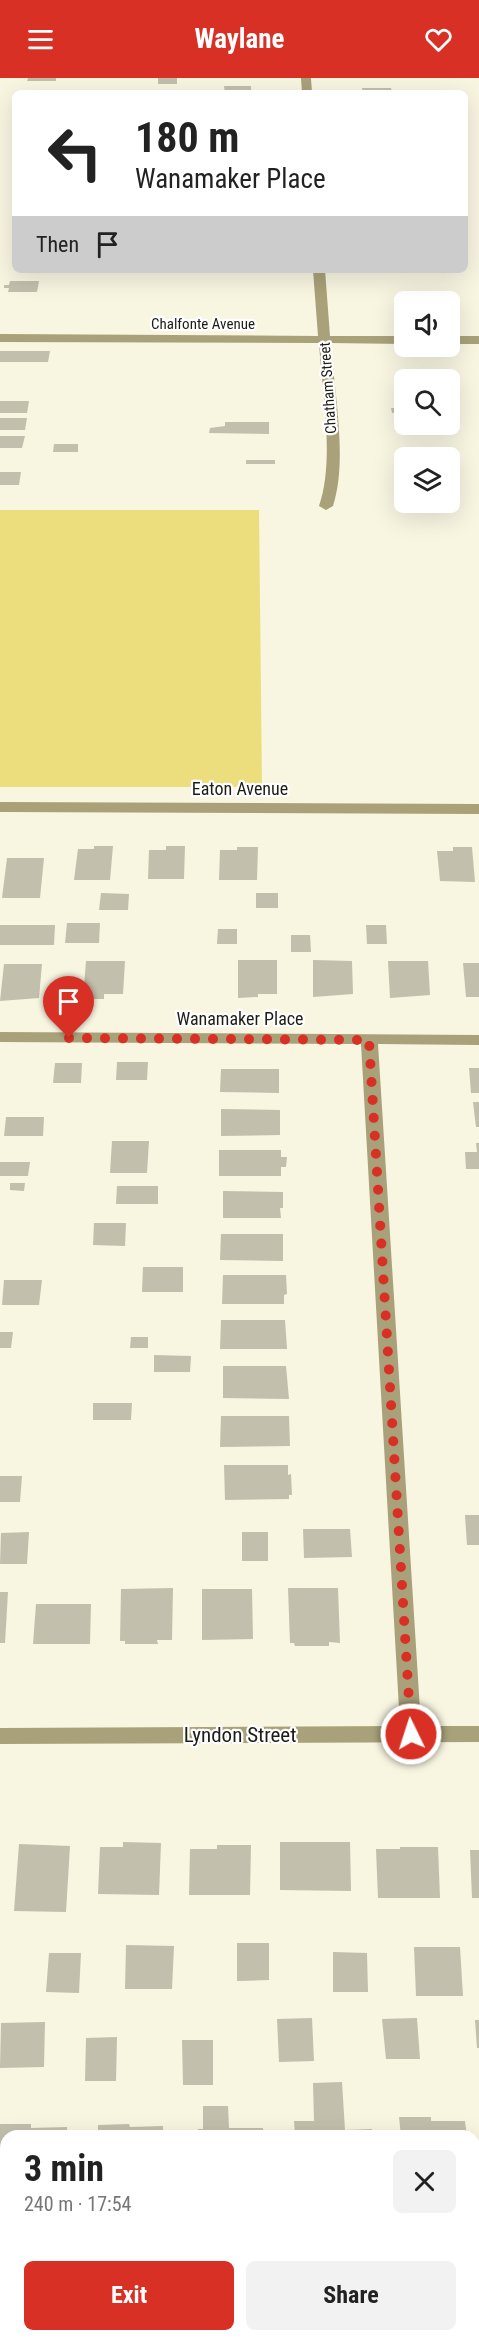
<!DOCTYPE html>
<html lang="en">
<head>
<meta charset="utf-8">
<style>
	body { margin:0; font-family:"Roboto Condensed",sans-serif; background:#f2f2f2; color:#222; height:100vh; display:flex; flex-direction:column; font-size:22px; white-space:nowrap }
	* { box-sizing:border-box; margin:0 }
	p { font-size:20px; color:#767676 }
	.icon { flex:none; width:33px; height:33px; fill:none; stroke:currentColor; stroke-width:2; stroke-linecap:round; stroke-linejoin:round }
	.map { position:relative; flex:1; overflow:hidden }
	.drawer { position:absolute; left:0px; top:2052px; width:480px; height:212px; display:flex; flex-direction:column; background:#fff; border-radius:18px 18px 0 0; box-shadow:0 6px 24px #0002 }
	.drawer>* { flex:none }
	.banner { position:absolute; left:12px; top:12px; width:456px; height:183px; border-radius:9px; box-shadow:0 6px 24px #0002; background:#fff; color:#222; overflow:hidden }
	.fabs { position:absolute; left:394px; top:213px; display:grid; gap:12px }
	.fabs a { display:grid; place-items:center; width:66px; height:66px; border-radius:9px; background:#fff; box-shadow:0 6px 24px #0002; font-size:30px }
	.pin { position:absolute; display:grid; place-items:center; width:51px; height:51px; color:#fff; margin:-62px -26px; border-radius:50% 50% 50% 0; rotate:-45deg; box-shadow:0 0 6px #0007 }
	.pin .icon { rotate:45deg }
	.me { position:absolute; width:66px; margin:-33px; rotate:356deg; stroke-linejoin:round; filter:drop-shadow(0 0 4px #0008) }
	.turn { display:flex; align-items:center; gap:21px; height:126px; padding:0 24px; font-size:27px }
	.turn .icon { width:78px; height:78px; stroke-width:2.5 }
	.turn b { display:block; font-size:42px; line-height:51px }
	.then { display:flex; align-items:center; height:57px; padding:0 24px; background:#0003; gap:12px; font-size:22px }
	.round { display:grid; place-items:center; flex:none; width:63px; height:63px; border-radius:9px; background:#f2f2f2 }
	.head { display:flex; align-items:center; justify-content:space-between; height:102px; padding:0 24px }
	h1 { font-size:36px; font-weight:700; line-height:45px }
	.button { display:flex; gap:12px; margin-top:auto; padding:12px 24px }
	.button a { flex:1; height:69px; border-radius:9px; background:#d93025; color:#fff; font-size:24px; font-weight:700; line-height:69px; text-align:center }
	.button a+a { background:#f2f2f2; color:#222 }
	header { display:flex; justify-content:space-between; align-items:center; height:78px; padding:0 24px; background:#d93025; color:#fff; font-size:27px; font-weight:700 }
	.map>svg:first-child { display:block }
	.green { fill:#ecdd7d }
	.building { fill:#c2bfac }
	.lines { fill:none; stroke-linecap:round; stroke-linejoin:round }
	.street { fill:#a8a179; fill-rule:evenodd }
	.route { stroke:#d93025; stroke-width:10; stroke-dasharray:0 18 }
	.labels { text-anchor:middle; stroke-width:4.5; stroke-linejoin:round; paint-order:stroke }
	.far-street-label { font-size:15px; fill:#1d1c15; stroke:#fff }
	.street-label { font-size:18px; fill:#1d1c15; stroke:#fff }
	.near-street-label { font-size:21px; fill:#1d1c15; stroke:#fff }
</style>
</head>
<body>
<header><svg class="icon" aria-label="menu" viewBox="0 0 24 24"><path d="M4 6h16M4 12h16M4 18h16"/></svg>Waylane<svg class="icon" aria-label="heart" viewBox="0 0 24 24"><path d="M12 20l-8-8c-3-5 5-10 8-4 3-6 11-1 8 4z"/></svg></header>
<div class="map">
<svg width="479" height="2263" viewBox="0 0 479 2263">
	<rect width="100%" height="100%" fill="#f8f5e1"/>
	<polygon class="green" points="0,432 259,432 262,709 0,709"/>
	<g class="building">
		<polygon points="28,0 56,0 56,3 27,3"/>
		<rect x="158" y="0" width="19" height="6"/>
		<polygon points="224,8 251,8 251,15 225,15"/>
		<polygon points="362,10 391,10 392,15 363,15"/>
		<polygon points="10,203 39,203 37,214 8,214 9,210 4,210 4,207 9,207"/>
		<polygon points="0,273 50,273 48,284 0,284"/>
		<polygon points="0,323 29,323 27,335 0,335"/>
		<polygon points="399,324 405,324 405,335 392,335 391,330 399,330"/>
		<polygon points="0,340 27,340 25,352 0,352"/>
		<polygon points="225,344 269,344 269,356 209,355 210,350 225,348"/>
		<polygon points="0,358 25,358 22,370 0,370"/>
		<polygon points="54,366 78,366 78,374 53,374"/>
		<rect x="246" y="382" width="29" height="4"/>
		<polygon points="0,394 21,394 19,407 0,407"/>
		<polygon points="94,768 113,768 110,802 74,802 78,771 94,771"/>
		<polygon points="166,768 185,768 184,801 148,801 149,772 166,772"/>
		<polygon points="237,769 258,769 257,802 219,802 220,772 237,772"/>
		<polygon points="453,769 472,769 475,804 440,803 437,773 453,773"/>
		<polygon points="7,780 44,780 40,820 2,820"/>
		<polygon points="101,815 129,816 128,832 99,832"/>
		<rect x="256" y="815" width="22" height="15"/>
		<polygon points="67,845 100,845 99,865 65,865"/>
		<polygon points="0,847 55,847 54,867 0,867"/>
		<polygon points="366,847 386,847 387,866 367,866"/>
		<polygon points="218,851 237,851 237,866 217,866"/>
		<polygon points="291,857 310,857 311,874 291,874"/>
		<polygon points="238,882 277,882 277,916 258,916 258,919 238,920"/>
		<polygon points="313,882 352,883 353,916 313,919"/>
		<polygon points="86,883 125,883 123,916 104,916 104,921 83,921"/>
		<polygon points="388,883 428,883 430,917 390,920"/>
		<polygon points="463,885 479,885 479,919 466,919"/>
		<polygon points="4,886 42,886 39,920 0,923"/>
		<polygon points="117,984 148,984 147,1002 116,1002"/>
		<polygon points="55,985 82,985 81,1005 53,1005"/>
		<polygon points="469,990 479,990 479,1015 471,1015"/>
		<polygon points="221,991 279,991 279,1015 220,1014"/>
		<polygon points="473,1024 479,1024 479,1049 476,1049"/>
		<polygon points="221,1031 280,1032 280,1057 221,1058"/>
		<polygon points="6,1039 44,1039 43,1058 4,1058"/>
		<polygon points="112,1063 149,1063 147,1095 110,1095"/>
		<polygon points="476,1065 479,1065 479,1091 466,1091 465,1074 477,1074"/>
		<polygon points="219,1072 281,1072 281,1079 287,1079 286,1089 281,1089 281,1098 219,1098"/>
		<polygon points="0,1084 30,1084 28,1098 0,1098"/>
		<polygon points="10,1105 25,1105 24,1113 10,1112"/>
		<polygon points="117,1108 158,1108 158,1126 116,1126"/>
		<polygon points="223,1113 283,1114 283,1130 280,1130 281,1140 223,1140"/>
		<polygon points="94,1145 126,1145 125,1168 93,1167"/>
		<polygon points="221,1156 283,1156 283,1183 220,1182"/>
		<polygon points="143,1189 183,1189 183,1214 142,1214"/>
		<polygon points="223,1197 286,1197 287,1216 284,1217 284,1226 222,1226"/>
		<polygon points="4,1202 42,1202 39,1227 2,1227"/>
		<polygon points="221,1242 285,1242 287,1271 220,1271"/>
		<polygon points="0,1254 13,1254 11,1270 0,1270"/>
		<polygon points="131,1259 148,1259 148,1270 130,1270"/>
		<polygon points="154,1277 191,1278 190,1294 154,1294"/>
		<polygon points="223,1288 286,1288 289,1321 223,1320"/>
		<polygon points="93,1325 132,1325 131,1342 93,1342"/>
		<polygon points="221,1338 289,1338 290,1368 220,1369"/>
		<polygon points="224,1387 288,1387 288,1397 291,1396 292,1417 289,1417 289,1421 225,1422"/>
		<polygon points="0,1398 22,1398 20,1424 0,1424"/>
		<polygon points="465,1437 479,1437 479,1467 467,1467"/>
		<polygon points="303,1451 350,1451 352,1479 304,1480"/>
		<polygon points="29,1454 27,1486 0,1486 1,1455"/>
		<rect x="242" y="1454" width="26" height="29"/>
		<polygon points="173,1510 172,1562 157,1562 158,1566 125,1566 125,1563 120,1563 121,1511"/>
		<polygon points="288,1510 338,1510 340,1565 329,1564 329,1568 295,1568 294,1565 290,1565"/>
		<polygon points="202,1511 252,1511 253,1561 202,1562"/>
		<polygon points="0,1514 8,1514 5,1565 0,1565"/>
		<polygon points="36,1526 91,1526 90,1566 33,1566"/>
		<polygon points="123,1764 161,1765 159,1817 98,1816 100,1769 123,1769"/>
		<polygon points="280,1764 350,1764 351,1813 280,1812"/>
		<polygon points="19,1766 70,1768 66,1834 14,1833"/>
		<polygon points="217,1767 251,1767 250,1817 189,1817 190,1771 217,1771"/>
		<polygon points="400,1769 438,1769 440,1820 378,1820 376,1771 400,1771"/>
		<polygon points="470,1772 479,1772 479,1820 472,1820"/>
		<polygon points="237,1865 269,1865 269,1902 237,1903"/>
		<polygon points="126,1867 174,1868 172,1911 125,1911"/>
		<polygon points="414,1869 460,1869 463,1918 416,1918"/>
		<polygon points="333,1874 367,1875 368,1914 333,1914"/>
		<polygon points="49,1875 81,1875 79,1915 46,1914"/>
		<polygon points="312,1940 314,1983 279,1984 277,1941"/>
		<polygon points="417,1940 420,1981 386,1981 382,1941"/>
		<polygon points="475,1942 479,1942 479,1970 477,1970"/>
		<polygon points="45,1944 44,1989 0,1990 1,1945"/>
		<polygon points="117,1959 116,2003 85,2003 86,1960"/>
		<polygon points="182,1962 213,1962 213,2007 183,2007"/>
		<polygon points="342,2004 345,2052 372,2051 372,2058 295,2058 294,2043 314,2043 313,2005"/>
		<polygon points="203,2028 228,2028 229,2050 263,2050 263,2058 198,2058 198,2051 203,2051"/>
		<polygon points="399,2039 431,2039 431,2043 465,2043 467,2058 401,2058"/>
		<polygon points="0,2046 31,2046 31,2050 67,2049 67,2058 6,2058 6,2109 0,2109"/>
		<polygon points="129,2046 130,2049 163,2048 163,2058 98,2058 98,2047"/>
	</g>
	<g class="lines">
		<g class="street">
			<polygon points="301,0 311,0 312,15 302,15"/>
			<path d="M313,192h12l5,66h75v8l-74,-1c3,49 17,117 2,163l-7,4 -7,-4c16,-46 3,-114 0,-163l-319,-1v-8l318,2z"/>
			<rect x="450" y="258" width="29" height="8"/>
			<polygon points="0,724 479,726 479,736 0,734"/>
			<polygon points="0,954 479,957 479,967 378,966 421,1648 479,1648 479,1664 0,1666 0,1650 400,1648 361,966 0,964"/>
			<rect x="474" y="2205" width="5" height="24"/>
			<rect x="0" y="2208" width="6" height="24"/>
		</g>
	</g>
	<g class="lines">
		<polyline class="route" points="69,960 369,962 411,1656"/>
	</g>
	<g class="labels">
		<g class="far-street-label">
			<text x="203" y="251">Chalfonte Avenue</text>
			<text transform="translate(328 310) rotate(-94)" y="5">Chatham Street</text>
		</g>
		<g class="street-label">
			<text x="240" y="717">Eaton Avenue</text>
			<text x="240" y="947">Wanamaker Place</text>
		</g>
		<g class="near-street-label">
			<text x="240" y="1664">Lyndon Street</text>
		</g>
	</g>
</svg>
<div class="fabs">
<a><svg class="icon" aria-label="sound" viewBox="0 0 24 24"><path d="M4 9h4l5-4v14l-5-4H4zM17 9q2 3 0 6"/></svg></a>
<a><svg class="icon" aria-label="search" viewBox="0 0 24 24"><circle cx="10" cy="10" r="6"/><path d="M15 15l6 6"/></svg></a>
<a><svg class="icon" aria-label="layers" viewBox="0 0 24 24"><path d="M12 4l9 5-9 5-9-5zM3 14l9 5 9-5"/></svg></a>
</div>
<div class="pin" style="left:69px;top:960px;background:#d93025"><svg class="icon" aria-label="arrive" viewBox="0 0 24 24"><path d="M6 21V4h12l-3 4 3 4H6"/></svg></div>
<svg class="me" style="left:411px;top:1656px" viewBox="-20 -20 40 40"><circle r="17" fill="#d93025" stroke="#fff" stroke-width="3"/><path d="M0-11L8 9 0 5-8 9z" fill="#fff"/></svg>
<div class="banner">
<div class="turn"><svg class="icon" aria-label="left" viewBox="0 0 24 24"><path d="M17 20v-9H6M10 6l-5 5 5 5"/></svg><div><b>180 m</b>Wanamaker Place</div></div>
<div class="then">Then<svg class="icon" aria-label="arrive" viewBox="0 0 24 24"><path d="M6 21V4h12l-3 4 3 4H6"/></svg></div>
</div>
<section class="drawer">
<div class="head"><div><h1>3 min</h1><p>240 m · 17:54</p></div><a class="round"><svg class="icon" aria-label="close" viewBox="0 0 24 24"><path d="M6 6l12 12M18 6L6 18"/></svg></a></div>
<div class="button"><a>Exit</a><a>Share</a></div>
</section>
</div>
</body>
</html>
